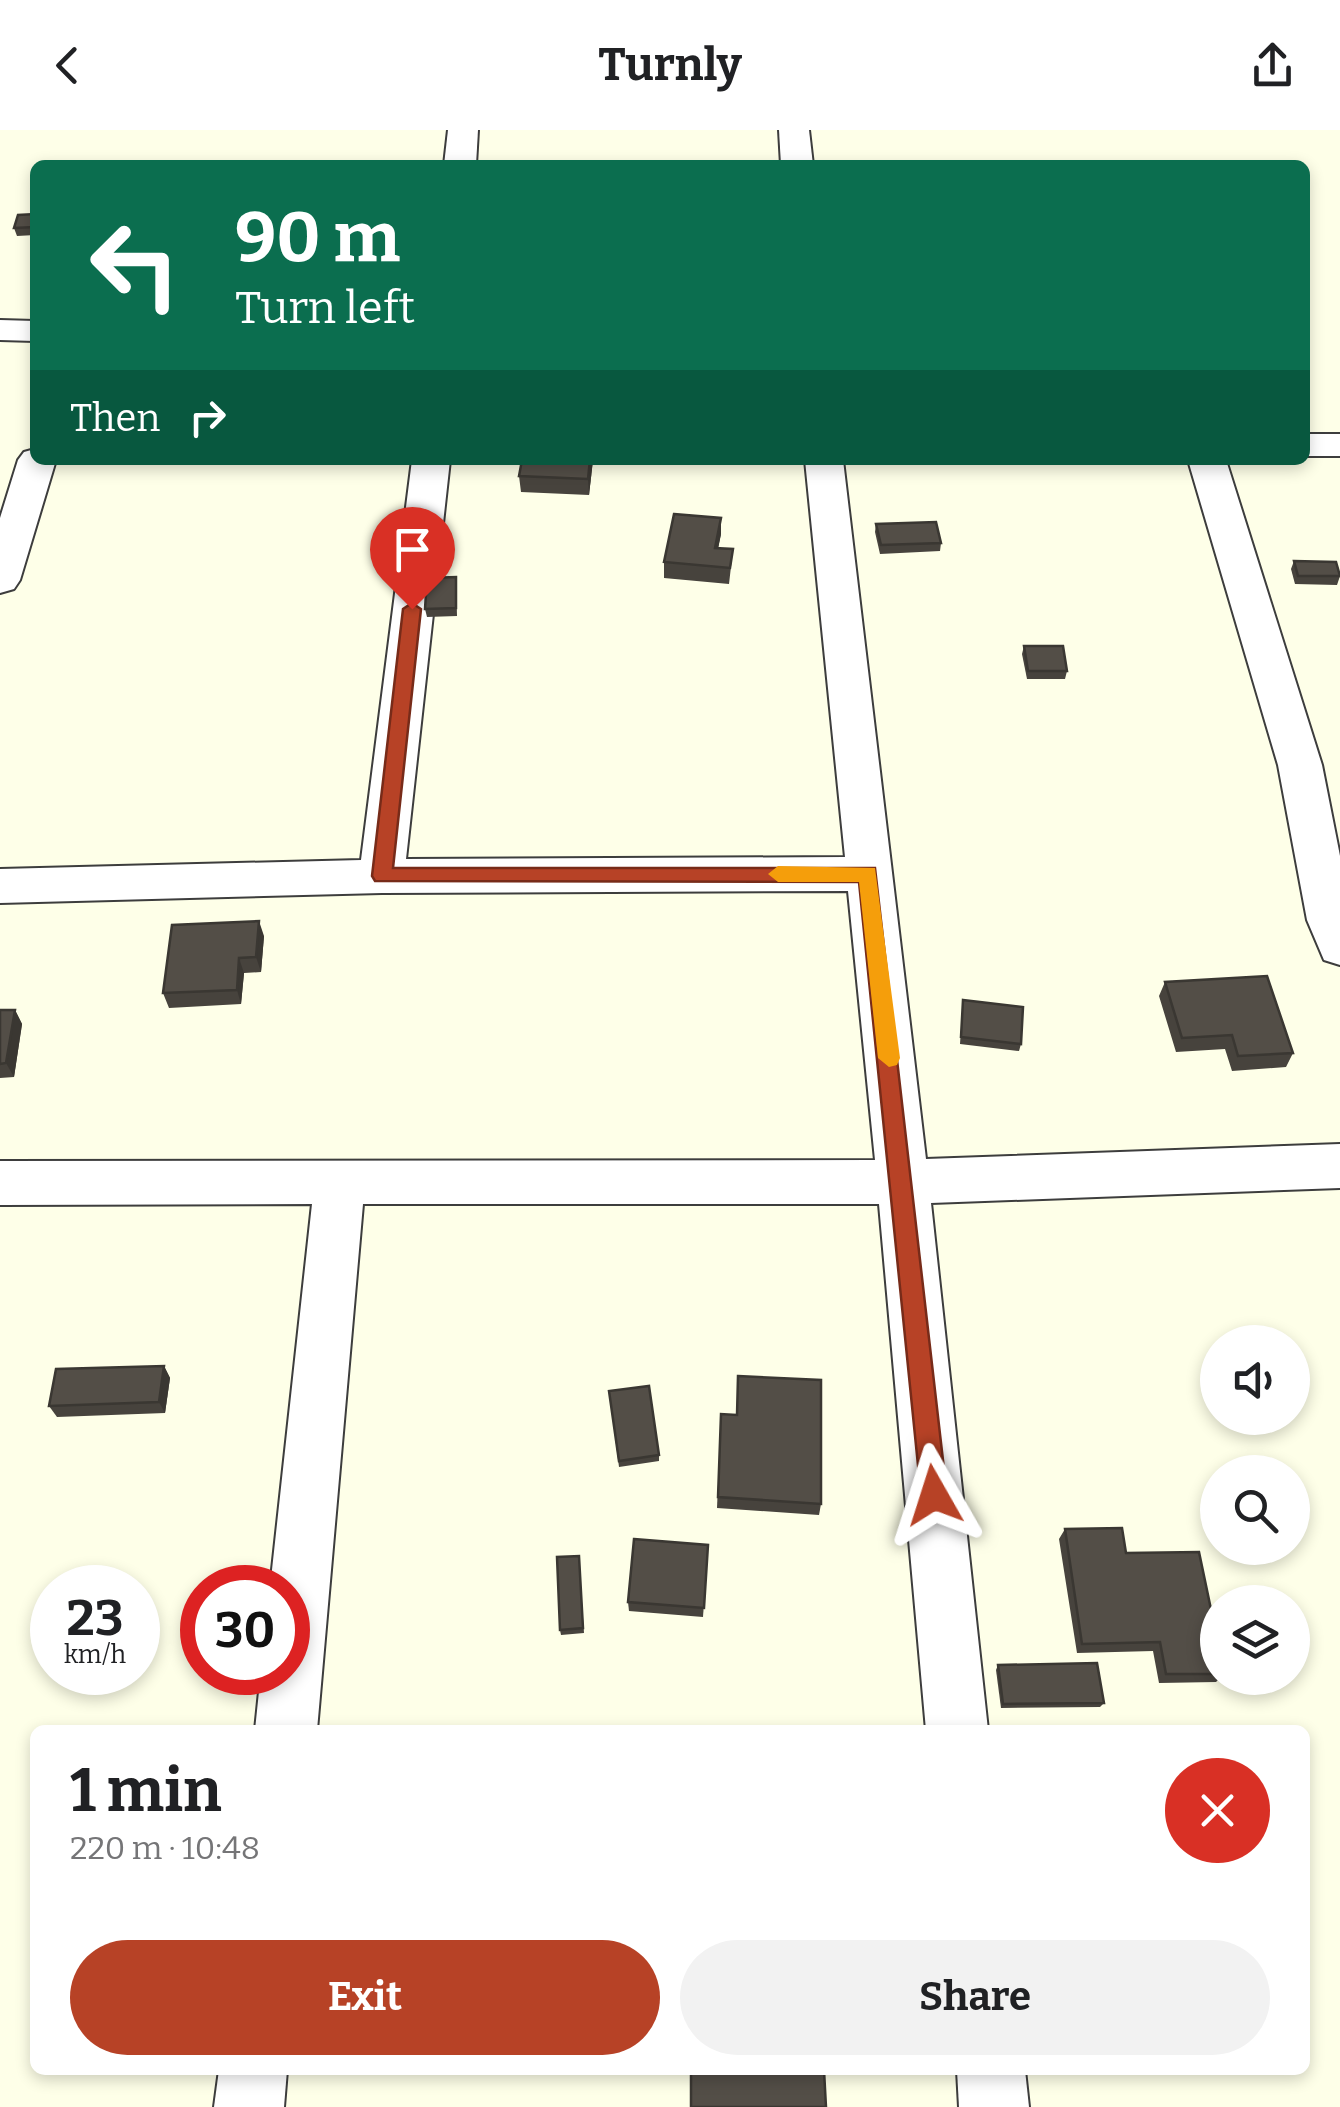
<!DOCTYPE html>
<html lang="en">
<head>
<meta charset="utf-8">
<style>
	body { margin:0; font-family:Bitter,serif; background:#f2f2f2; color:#202124; height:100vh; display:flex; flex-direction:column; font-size:38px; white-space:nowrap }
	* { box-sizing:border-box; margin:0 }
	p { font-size:32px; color:#757577 }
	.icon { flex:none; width:55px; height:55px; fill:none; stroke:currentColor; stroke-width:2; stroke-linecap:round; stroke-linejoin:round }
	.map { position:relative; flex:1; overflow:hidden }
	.drawer { position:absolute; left:30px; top:1595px; width:1280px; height:350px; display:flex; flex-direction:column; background:#fff; border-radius:15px; box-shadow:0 5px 15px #0003 }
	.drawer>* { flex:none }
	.banner { position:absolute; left:30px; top:30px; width:1280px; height:305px; border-radius:15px; box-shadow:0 5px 15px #0003; background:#0b6e4f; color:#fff; overflow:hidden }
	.fabs { position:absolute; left:1200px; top:1195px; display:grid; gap:20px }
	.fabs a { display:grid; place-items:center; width:110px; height:110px; border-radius:50%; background:#fff; box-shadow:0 5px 15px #0003; font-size:50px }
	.speed { position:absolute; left:30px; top:1435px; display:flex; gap:20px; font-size:50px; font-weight:700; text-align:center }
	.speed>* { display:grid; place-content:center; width:130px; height:130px; border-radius:50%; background:#fff; box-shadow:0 5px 15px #0003; line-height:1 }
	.speed small { font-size:25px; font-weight:400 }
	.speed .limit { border:15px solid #d22; background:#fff; color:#111 }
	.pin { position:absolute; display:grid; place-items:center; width:85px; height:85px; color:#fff; margin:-102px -42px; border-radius:50% 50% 50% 0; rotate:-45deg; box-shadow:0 0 10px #0007 }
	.pin .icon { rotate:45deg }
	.me { position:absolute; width:110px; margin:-55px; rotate:354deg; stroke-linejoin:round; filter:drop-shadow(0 0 8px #0008) }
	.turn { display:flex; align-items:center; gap:35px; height:210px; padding:0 40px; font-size:45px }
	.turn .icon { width:130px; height:130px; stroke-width:2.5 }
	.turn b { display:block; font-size:70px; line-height:85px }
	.then { display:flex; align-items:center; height:95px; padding:0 40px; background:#0003; gap:20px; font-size:38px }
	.round { display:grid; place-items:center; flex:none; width:105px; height:105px; border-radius:52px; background:#f2f2f2 }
	.summary { display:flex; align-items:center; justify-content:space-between; height:170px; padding:0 40px }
	h1 { font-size:60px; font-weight:700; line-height:75px }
	.button { display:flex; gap:20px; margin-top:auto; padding:20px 40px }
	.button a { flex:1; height:115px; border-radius:60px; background:#b74226; color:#fff; font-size:40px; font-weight:700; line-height:115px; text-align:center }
	.button a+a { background:#f2f2f2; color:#202124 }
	header { display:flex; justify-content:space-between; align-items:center; height:130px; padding:0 40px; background:#fff; font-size:45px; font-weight:700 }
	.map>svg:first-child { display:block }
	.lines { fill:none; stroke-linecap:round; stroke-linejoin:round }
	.minor-casing { stroke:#3d3d3d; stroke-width:4 }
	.minor { fill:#fff; fill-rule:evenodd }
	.wall { fill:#47433d }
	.shaded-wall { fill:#3a3732 }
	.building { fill:#534e47; stroke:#3a3732; stroke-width:2.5 }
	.route { fill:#b74226; stroke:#772b19; stroke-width:2.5 }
	.slow { fill:#f59e0b }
</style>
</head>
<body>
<header><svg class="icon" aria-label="back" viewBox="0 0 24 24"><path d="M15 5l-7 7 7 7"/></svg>Turnly<svg class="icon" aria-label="share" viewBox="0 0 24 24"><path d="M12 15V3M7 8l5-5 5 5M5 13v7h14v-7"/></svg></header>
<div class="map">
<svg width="1340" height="1977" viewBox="0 0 1340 1977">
	<rect width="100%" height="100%" fill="#feffe8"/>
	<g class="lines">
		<defs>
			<g id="minor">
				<polygon points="448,0 478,0 476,35 444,35"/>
				<polygon points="779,0 809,0 813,35 781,35"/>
				<polygon points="0,190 35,191 35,211 0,210"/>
				<rect x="1305" y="304" width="35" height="22"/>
				<polygon points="35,319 35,330 56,330 20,450 14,459 0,463 0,388 18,330 24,322"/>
				<polygon points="412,330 450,330 406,729 845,727 805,330 843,330 926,1029 1340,1014 1340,1058 931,1073 988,1600 926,1600 879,1074 363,1074 317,1600 255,1600 261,1542 288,1542 288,1458 270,1458 312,1074 0,1075 0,1031 875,1030 848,761 382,763 0,773 0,739 361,730"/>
				<polygon points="1188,330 1226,330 1322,635 1340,726 1340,835 1324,830 1307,790 1278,635"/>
				<polygon points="219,1940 287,1940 284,1977 214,1977"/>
				<polygon points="957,1940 1025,1940 1029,1977 959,1977"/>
			</g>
		</defs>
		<use href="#minor" class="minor-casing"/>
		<use href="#minor" class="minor"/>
	</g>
	<g class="wall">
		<polygon points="35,84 35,105 17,106 14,98"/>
		<polygon points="522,330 593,330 589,365 521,362 519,346"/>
		<polygon points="876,394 941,413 940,421 880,424 875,402"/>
		<polygon points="721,404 718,418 733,419 729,454 664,448 664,432"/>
		<polygon points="1294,431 1340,446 1337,455 1295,454 1291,439"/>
		<polygon points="456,447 457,486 427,487 425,479"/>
		<polygon points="1024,516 1067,541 1065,549 1027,549 1022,524"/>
		<polygon points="264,806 261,842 244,843 241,874 169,878 163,863"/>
		<polygon points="1165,852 1293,923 1286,937 1232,941 1225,919 1176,922 1159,866"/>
		<polygon points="963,870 1021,914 1019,921 960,914"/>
		<polygon points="0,880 15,880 22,894 14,947 0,948"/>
		<polygon points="164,1236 170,1248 165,1283 57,1287 49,1276"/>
		<polygon points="609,1261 659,1325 659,1331 619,1337"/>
		<polygon points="721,1284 821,1374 819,1385 717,1378"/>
		<polygon points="1065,1399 1126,1423 1218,1513 1218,1548 1220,1548 1216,1552 1159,1553 1153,1521 1077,1523 1059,1409"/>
		<polygon points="708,1415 703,1487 629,1481 628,1472"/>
		<polygon points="579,1426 584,1503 561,1505 560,1500"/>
		<polygon points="998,1535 1104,1573 1100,1577 1001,1578 996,1540"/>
	</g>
	<g class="shaded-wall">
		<polygon points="590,330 593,330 589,365 588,349"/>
		<polygon points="721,388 721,404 715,434 715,418"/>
		<polygon points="259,791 264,806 261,842 256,827"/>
		<polygon points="239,828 244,843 241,874 237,860"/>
		<polygon points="15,880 22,894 14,947 6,933"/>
		<polygon points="164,1236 170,1248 165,1283 159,1272"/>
	</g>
	<g class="building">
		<polygon points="35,84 35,97 14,98 18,85"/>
		<polygon points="522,330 590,330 588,349 519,346"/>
		<polygon points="674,384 721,388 715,418 733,419 730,438 664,432"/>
		<polygon points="936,392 941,413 881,415 876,394"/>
		<polygon points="1294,431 1336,432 1340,446 1298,446"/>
		<polygon points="456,447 456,478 425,479 427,448"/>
		<polygon points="1024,516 1063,516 1067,541 1028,541"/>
		<polygon points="259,791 256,827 239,828 237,860 163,863 172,795"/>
		<polygon points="1267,846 1293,923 1238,926 1232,905 1182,908 1165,852"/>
		<polygon points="963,870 1023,877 1021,914 961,907"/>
		<polygon points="0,880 15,880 6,933 0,934"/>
		<polygon points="164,1236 159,1272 49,1276 56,1239"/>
		<polygon points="738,1246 821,1250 821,1374 718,1367 721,1284 737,1285"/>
		<polygon points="649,1256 659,1325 619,1331 609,1261"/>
		<polygon points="1122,1398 1126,1423 1199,1422 1218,1513 1218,1544 1166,1544 1160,1512 1082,1514 1065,1399"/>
		<polygon points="634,1409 708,1415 704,1478 628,1472"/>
		<polygon points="579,1426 583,1498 560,1500 557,1427"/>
		<polygon points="1097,1533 1104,1573 1003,1574 998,1535"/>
		<polygon points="691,1940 824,1940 826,1977 691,1977"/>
	</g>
	<polygon class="route" points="412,473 421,479 393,738 875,738 947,1365 943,1374 934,1377 925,1374 921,1365 859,752 375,751 372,746 403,479"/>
	<polygon class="slow" points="778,736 875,738 900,928 897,935 889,937 878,928 859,752 778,752 768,744"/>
</svg>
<div class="fabs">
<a><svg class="icon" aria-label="sound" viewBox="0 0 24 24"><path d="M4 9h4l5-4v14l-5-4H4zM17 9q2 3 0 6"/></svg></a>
<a><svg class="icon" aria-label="search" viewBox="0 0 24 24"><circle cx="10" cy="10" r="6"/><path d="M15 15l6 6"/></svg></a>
<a><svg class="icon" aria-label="layers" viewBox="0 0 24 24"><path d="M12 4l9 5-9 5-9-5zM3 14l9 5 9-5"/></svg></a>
</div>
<div class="speed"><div>23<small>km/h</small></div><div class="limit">30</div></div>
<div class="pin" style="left:412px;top:479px;background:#d93025"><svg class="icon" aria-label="arrive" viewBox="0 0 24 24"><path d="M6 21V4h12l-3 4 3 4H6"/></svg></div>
<svg class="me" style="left:934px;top:1365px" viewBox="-20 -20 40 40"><path d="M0-17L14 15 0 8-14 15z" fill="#b74226" stroke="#fff" stroke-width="4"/></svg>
<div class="banner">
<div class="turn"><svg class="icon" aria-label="left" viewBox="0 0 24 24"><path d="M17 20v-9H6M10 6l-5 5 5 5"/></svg><div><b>90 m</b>Turn left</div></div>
<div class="then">Then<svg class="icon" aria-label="right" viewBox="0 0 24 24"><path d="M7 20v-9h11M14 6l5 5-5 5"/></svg></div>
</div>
<section class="drawer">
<div class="summary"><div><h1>1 min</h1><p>220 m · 10:48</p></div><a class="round" style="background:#d93025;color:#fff"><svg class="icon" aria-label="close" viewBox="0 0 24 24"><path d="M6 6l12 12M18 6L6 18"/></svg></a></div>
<div class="button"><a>Exit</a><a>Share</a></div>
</section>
</div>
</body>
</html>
